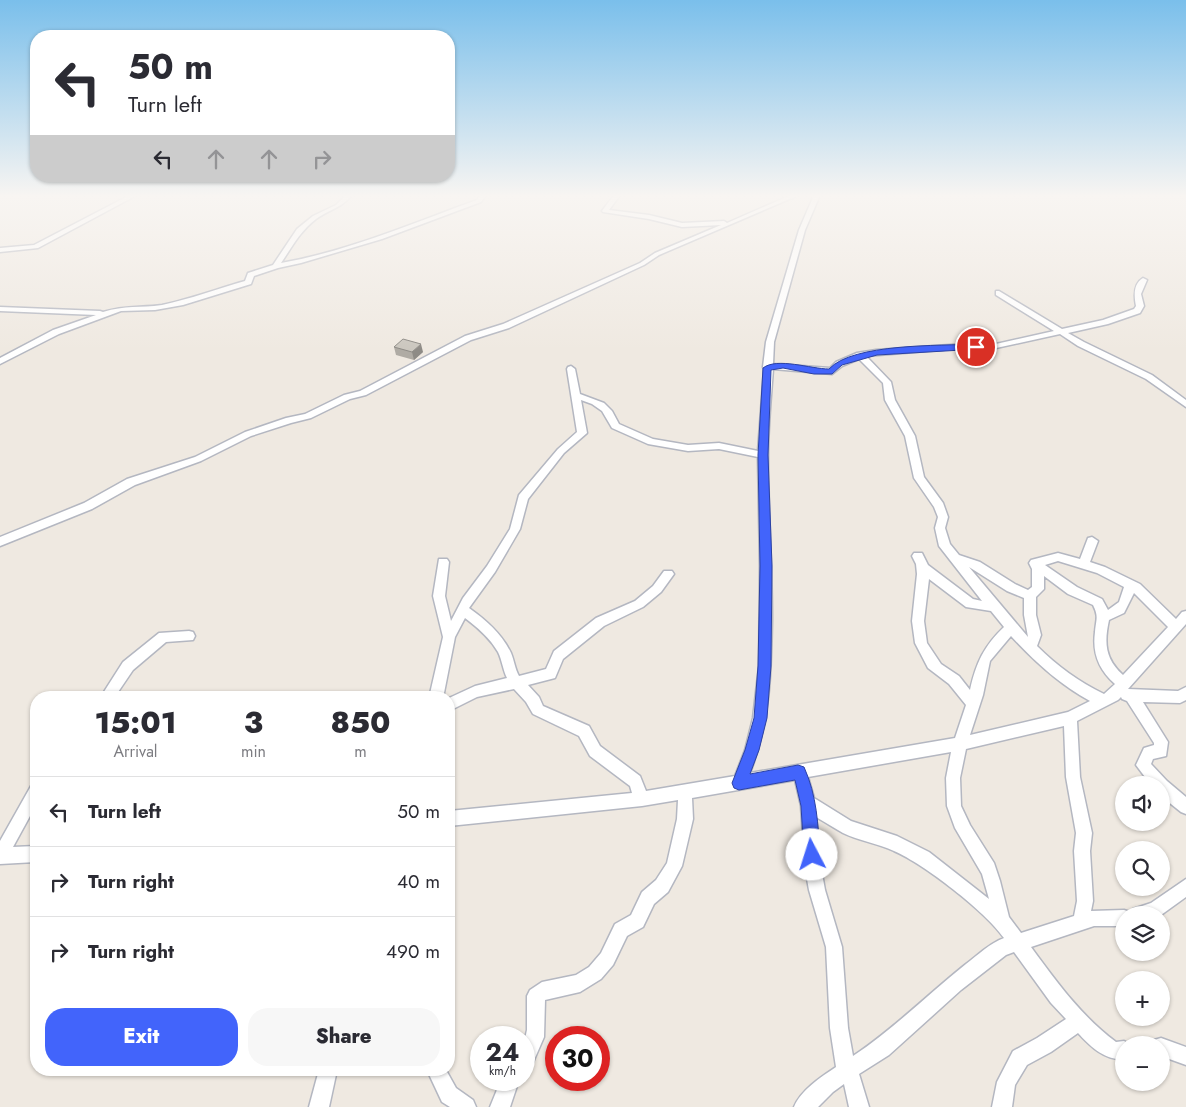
<!DOCTYPE html>
<html lang="en">
<head>
<meta charset="utf-8">
<style>
	body { margin:0; font-family:Jost,sans-serif; background:#f7f7f7; color:#2b2b33; height:100vh; display:flex; flex-direction:column; font-size:19px; white-space:nowrap }
	* { box-sizing:border-box; margin:0 }
	p { font-size:16px; color:#7c7c81 }
	.icon { flex:none; width:28px; height:28px; fill:none; stroke:currentColor; stroke-width:2; stroke-linecap:round; stroke-linejoin:round }
	.map { position:relative; flex:1; overflow:hidden }
	.drawer { position:absolute; left:30px; top:691px; width:425px; height:385px; display:flex; flex-direction:column; background:#fff; border-radius:20px; box-shadow:0 1px 4px #0004 }
	.drawer>* { flex:none }
	.top-card { position:absolute; left:30px; top:30px; width:425px; height:152px; border-radius:20px; box-shadow:0 1px 4px #0004; background:#fff; color:#2b2b33; overflow:hidden }
	.tools { position:absolute; left:1115px; top:776px; display:grid; gap:10px }
	.tools a { display:grid; place-items:center; width:55px; height:55px; border-radius:50%; background:#fff; box-shadow:0 1px 4px #0004; font-size:25px }
	.speed { position:absolute; left:470px; top:1026px; display:flex; gap:10px; font-size:25px; font-weight:700; text-align:center }
	.speed>* { display:grid; place-content:center; width:65px; height:65px; border-radius:50%; background:#fff; box-shadow:0 1px 4px #0004; line-height:1 }
	.speed small { font-size:12px; font-weight:400 }
	.speed .limit { border:8px solid #d22; background:#fff; color:#111 }
	.pin { position:absolute; display:grid; place-items:center; width:42px; height:42px; color:#fff; margin:-21px; border:2px solid #fff; border-radius:50%; box-shadow:0 1px 5px #0007 }
	.me { position:absolute; width:55px; margin:-28px; rotate:355deg; stroke-linejoin:round; filter:drop-shadow(0 0 4px #0008) }
	.turn { display:flex; align-items:center; gap:18px; height:105px; padding:0 15px; font-size:22px }
	.turn .icon { width:65px; height:65px; stroke-width:2.5 }
	.turn b { display:block; font-size:35px; line-height:42px }
	.lanes { display:flex; align-items:center; height:48px; padding:0 15px; background:#0003; justify-content:center; gap:25px; direction:ltr }
	.lanes .off { opacity:.35 }
	.eta { display:flex; justify-content:space-evenly; align-items:center; height:85px; text-align:center }
	.eta b { font-size:30px; font-weight:800; line-height:35px }
	.action { display:flex; gap:10px; margin-top:auto; padding:10px 15px }
	.action a { flex:1; height:58px; border-radius:20px; background:#4264fb; color:#fff; font-size:20px; font-weight:800; line-height:58px; text-align:center }
	.action a+a { background:#f7f7f7; color:#2b2b33 }
	ul { padding:0; list-style:none }
	li { display:flex; align-items:center; gap:15px; height:70px; padding:0 15px; border-top:1px solid #e1e1e2 }
	li div { flex:1 }
	li b { display:block; font-size:19px }
	li em { font-style:normal }
	.map>svg:first-child { display:block }
	.lines { fill:none; stroke-linecap:round; stroke-linejoin:round }
	.minor-casing { stroke:#b4b7c1; stroke-width:3 }
	.minor { fill:#fff; fill-rule:evenodd }
	.wall { fill:#afaba4 }
	.shaded-wall { fill:#8e8b86 }
	.building { fill:#cbc7bf; stroke:#8e8b86 }
	.route { fill:#4264fb; stroke:#2b41a3 }
</style>
</head>
<body>
<div class="map">
<svg width="1186" height="1107" viewBox="0 0 1186 1107">
	<rect width="100%" height="100%" fill="#efe9e1"/>
	<g class="lines">
		<defs>
			<g id="minor">
				<polygon points="130,195 137,195 38,248 0,252 0,248 34,245"/>
				<path d="M346,195h6c-12,14 -22,14 -36,24 -16,12 -24,28 -35,44 68,-12 132,-40 196,-63l3,-5h6l-5,7 -99,37 -81,24 -23,5 -24,8 -3,8 -68,21 -28,5 -34,1 -62,23 -59,30v-6l53,-28 43,-15 -96,-4v-4l100,4 3,1c22,-7 37,-4 59,-7 28,-6 55,-16 83,-24l3,-8 25,-8 24,-36 16,-13 23,-11z"/>
				<polygon points="614,195 620,195 609,210 649,215 682,223 724,221 727,223 791,195 799,195 659,255 644,265 509,328 471,340 366,395 350,399 311,418 291,423 251,436 201,461 135,485 92,509 0,546 0,537 84,503 127,479 195,457 245,432 286,418 305,414 344,395 360,391 465,336 503,324 640,263 655,253 721,225 682,227 649,219 603,212 602,211"/>
				<path d="M814,195h6l-15,35 -31,112 -1,22 57,4 6,-6 21,-9 19,-3 88,-6 23,2 67,-15 -58,-36v-4h3l63,38 41,-9 31,-11 2,-3c-2,-10 -3,-22 7,-28l4,2 -6,14 3,12 -4,7 -32,11 -40,9 16,9 68,33 34,25v7l-40,-28 -68,-33 -18,-12 -73,16 -23,-2 -98,8 25,26 4,18 20,36 9,41 19,26 5,14 -3,11 5,16 9,11 21,7 35,22 13,6 4,-3v-18l-3,-6 2,-3 27,-7 22,6 8,-21 4,-1 6,4 -8,21 15,5 35,17 36,35 6,-7 4,-1v13l-58,65 50,2 8,-4v13l-6,3 -37,-1 25,40 -2,14 -13,3 -2,5 16,17 19,16v17l-5,-2 -20,-16v-11h-10l-15,-20 8,-17 10,-3v-2l-27,-42 -5,-2 -1,-2 -3,3 -41,21 3,56 12,56 -2,18 3,50 -2,10 33,-1 6,2 1,3 2,-6 18,-6 35,-24v18l-25,18h-37v11h-30l-63,21c25,34 50,69 85,95l8,-1 7,4h-7v14c-19,2 -34,-13 -46,-26l-27,19 -24,13 -12,20 -3,22h-20l5,-25 16,-31 24,-13 29,-19 -15,-16 -37,-51 -8,3 -45,35 -72,65 -30,19 10,33h-20l-5,-23 -11,8 -15,15h-24c7,-17 27,-30 42,-40l-6,-39 -4,-81 -17,-57 -4,-22 -4,-62 -6,-26 -103,18 1,21 -11,47 -14,26 -14,12 -11,23 -16,9 -14,29 -12,14 -21,13 -35,8 -1,37 -13,30 -7,2v-26l3,-13v-34l3,-6 12,-8 34,-7 13,-8 12,-14 14,-29 16,-9 11,-23 14,-12 11,-17 10,-44 1,-19 -36,6 -193,20v-15l183,-18 -2,-7 -40,-30 -11,-20 -46,-22 -7,-12 -12,-13 -37,8 -28,14v-13l26,-12 32,-8c-4,-8 -5,-18 -9,-26 -8,-14 -21,-25 -33,-34l-10,19 -12,61h-14l14,-61 -10,-41 6,-37h8l2,3 -4,34 6,25 12,-23 24,-32 23,-37 9,-34 39,-46 19,-17 -10,-63 1,-2 3,-1 4,3 5,25 24,9 8,8 7,13 34,15 35,6 31,-2 39,8 6,-82 -1,-2 3,-25 33,-112zM859,359l24,24 2,17 20,36 9,42 20,29 4,10 -3,11 4,18 43,55 -9,-2 -45,-34 -6,-12h-8l-2,3 4,8 1,10 -5,47 3,22 13,25 21,16 17,21 -11,33 -205,35c20,-52 21,-98 22,-153 0,-55 -4,-109 -4,-164 0,-29 3,-58 5,-87l59,5 10,-8zM581,400l11,4 10,7 10,17 36,16 40,7 31,-2 39,8 2,109 -1,100 -6,52 -8,32 -10,26 -89,15 -6,-15 -40,-30 -11,-20 -46,-20 -4,-9 -11,-12 27,-7 8,-19 41,-33 39,-19 18,-15 13,-18 -2,-3h-8l-11,15 -18,15 -39,17 -42,33 -8,18 -27,7c-4,-7 -5,-16 -8,-23 -9,-19 -25,-33 -42,-45l26,-36 25,-43 8,-30 36,-46 23,-20zM1058,561l39,12 27,14 -5,15 -11,8 -6,-11 -25,-12 -32,-22zM969,567l38,24 17,7v17l4,22zM1044,576l24,18 25,11c6,12 3,14 2,27 -3,22 4,38 20,52l-11,10c-25,-12 -47,-28 -67,-48l4,-11 -5,-20v-18l8,-8zM929,579l37,28 25,4 13,16c-20,19 -28,36 -34,63l-11,-14 -18,-12 -14,-21 -3,-22zM1134,593l34,34 -45,48c-18,-16 -19,-32 -14,-55l15,-7zM1011,636c23,25 49,49 79,65l-22,11 -98,23 13,-40 7,-34zM1064,726l2,51 10,56 -2,18 3,50 -3,15 -53,17 -12,-16 -9,-36 -6,-18 -24,-38 -9,-19 -1,-28 6,-29zM951,752l-5,26 1,28 8,22 27,46 7,25 -60,-47 -32,-16 -46,-15 -37,-23 -6,-21zM816,817c9,5 18,11 27,16 16,8 34,10 51,18 30,13 91,60 110,87 -14,5 -26,17 -38,26 -38,30 -72,65 -113,92l-5,-28 -6,-81 -17,-57 -4,-22z"/>
				<polygon points="189,631 193,632 195,636 193,640 166,642 133,670 114,698 100,698 123,662 159,633"/>
				<polygon points="36,784 36,805 13,847 36,846 36,862 0,864 0,841 31,786"/>
				<polygon points="1161,1038 1186,1047 1186,1065 1161,1056 1161,1045 1153,1045 1154,1040"/>
				<polygon points="319,1070 337,1070 329,1107 309,1107"/>
				<polygon points="427,1070 446,1070 456,1088 473,1100 476,1107 450,1107 442,1102"/>
				<polygon points="501,1080 519,1080 510,1107 490,1107"/>
			</g>
		</defs>
		<use href="#minor" class="minor-casing"/>
		<use href="#minor" class="minor"/>
	</g>
	<polygon class="wall" points="394,347 423,352 414,360 396,355"/>
	<polygon class="shaded-wall" points="421,344 423,352 414,360 412,352"/>
	<polygon class="building" points="403,339 421,344 412,352 394,347"/>
	<linearGradient id="sky" x2="0" y2="1"><stop stop-color="#7abfeb"/><stop offset="0.56" stop-color="#f8f5f2"/><stop offset="1" stop-color="#f8f5f2" stop-opacity="0"/></linearGradient>
	<rect width="1186" height="350" fill="url(#sky)"/>
	<path class="route" d="M976,344l3,1v4l-102,6 -35,10 -10,9h-18l-31,-6 -12,2 -3,85 4,111 -1,100 -4,52 -8,32 -9,24 48,-9 6,2c13,29 14,57 16,88l-2,6 -6,2 -5,-2 -3,-6 -3,-49 -6,-26 -56,10 -5,-2 -2,-5 13,-33 9,-32 4,-52 2,-100 -2,-111 5,-87c14,-11 48,1 66,1 24,-26 111,-23 147,-25z"/>
</svg>
<div class="tools">
<a><svg class="icon" aria-label="sound" viewBox="0 0 24 24"><path d="M4 9h4l5-4v14l-5-4H4zM17 9q2 3 0 6"/></svg></a>
<a><svg class="icon" aria-label="search" viewBox="0 0 24 24"><circle cx="10" cy="10" r="6"/><path d="M15 15l6 6"/></svg></a>
<a><svg class="icon" aria-label="layers" viewBox="0 0 24 24"><path d="M12 4l9 5-9 5-9-5zM3 14l9 5 9-5"/></svg></a>
<a>+</a>
<a>−</a>
</div>
<div class="speed"><div>24<small>km/h</small></div><div class="limit">30</div></div>
<div class="pin" style="left:976px;top:347px;background:#d93025"><svg class="icon" aria-label="arrive" viewBox="0 0 24 24"><path d="M6 21V4h12l-3 4 3 4H6"/></svg></div>
<svg class="me" style="left:812px;top:855px" viewBox="-20 -20 40 40"><circle r="19" fill="#fff"/><path d="M0-13L10 11 0 6-10 11z" fill="#4264fb"/></svg>
<div class="top-card">
<div class="turn"><svg class="icon" aria-label="left" viewBox="0 0 24 24"><path d="M17 20v-9H6M10 6l-5 5 5 5"/></svg><div><b>50 m</b>Turn left</div></div>
<div class="lanes"><svg class="icon" aria-label="left" viewBox="0 0 24 24"><path d="M17 20v-9H6M10 6l-5 5 5 5"/></svg><svg class="icon off" aria-label="ahead" viewBox="0 0 24 24"><path d="M12 20V5M6 11l6-6 6 6"/></svg><svg class="icon off" aria-label="ahead" viewBox="0 0 24 24"><path d="M12 20V5M6 11l6-6 6 6"/></svg><svg class="icon off" aria-label="right" viewBox="0 0 24 24"><path d="M7 20v-9h11M14 6l5 5-5 5"/></svg></div>
</div>
<section class="drawer">
<div class="eta">
<div><b>15:01</b><p>Arrival</p></div>
<div><b>3</b><p>min</p></div>
<div><b>850</b><p>m</p></div>
</div>
<ul>
<li><svg class="icon" aria-label="left" viewBox="0 0 24 24"><path d="M17 20v-9H6M10 6l-5 5 5 5"/></svg><div><b>Turn left</b></div><em>50 m</em></li>
<li><svg class="icon" aria-label="right" viewBox="0 0 24 24"><path d="M7 20v-9h11M14 6l5 5-5 5"/></svg><div><b>Turn right</b></div><em>40 m</em></li>
<li><svg class="icon" aria-label="right" viewBox="0 0 24 24"><path d="M7 20v-9h11M14 6l5 5-5 5"/></svg><div><b>Turn right</b></div><em>490 m</em></li>
</ul>
<div class="action"><a>Exit</a><a>Share</a></div>
</section>
</div>
</body>
</html>
